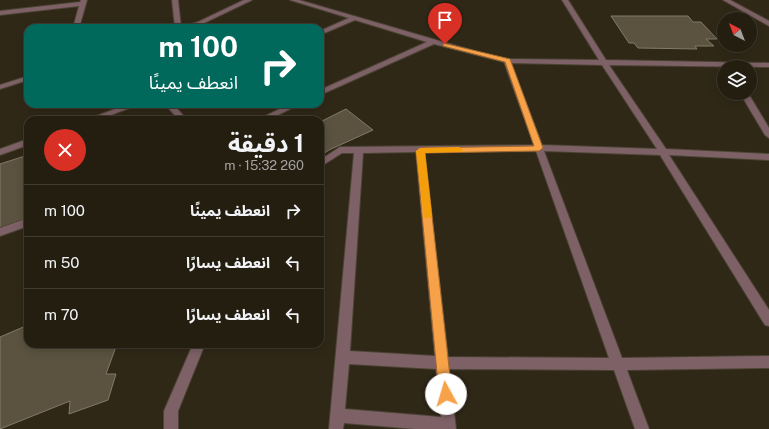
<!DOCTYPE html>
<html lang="ar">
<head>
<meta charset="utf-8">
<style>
	body { margin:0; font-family:"Public Sans","Noto Sans Arabic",sans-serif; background:#2c271a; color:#f1f3f6; direction:rtl; height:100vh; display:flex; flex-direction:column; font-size:15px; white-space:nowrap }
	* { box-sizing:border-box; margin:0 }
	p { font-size:13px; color:#a3a29f }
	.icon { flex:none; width:22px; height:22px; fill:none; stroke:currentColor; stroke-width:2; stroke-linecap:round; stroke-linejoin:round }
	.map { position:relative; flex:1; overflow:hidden; direction:ltr }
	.sheet { position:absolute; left:24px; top:116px; width:300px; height:232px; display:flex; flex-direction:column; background:#241e11; border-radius:12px; box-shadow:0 2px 10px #0003,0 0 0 1px #413c31; direction:rtl }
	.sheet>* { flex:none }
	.guide { position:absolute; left:24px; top:24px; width:300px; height:84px; border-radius:12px; box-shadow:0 2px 10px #0003,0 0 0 1px #413c31; direction:rtl; background:#00695c; color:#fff; overflow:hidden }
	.needle { width:26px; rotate:318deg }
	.tools { position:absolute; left:717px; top:12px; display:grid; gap:8px }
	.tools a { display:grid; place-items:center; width:40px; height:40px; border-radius:50%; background:#241e11; box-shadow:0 2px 10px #0003,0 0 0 1px #413c31; font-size:20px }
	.pin { position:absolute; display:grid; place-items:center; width:34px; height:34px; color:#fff; margin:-41px -17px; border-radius:50% 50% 50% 0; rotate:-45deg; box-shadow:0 0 4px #0007 }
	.pin .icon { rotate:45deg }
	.me { position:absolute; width:44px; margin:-22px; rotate:354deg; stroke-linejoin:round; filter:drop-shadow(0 0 3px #0008) }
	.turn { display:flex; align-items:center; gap:14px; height:84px; padding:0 20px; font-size:18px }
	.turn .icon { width:52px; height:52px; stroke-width:2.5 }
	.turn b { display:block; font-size:28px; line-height:34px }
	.round { display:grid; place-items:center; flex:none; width:42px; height:42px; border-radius:21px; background:#2c271a }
	.head { display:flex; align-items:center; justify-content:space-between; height:68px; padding:0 20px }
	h1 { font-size:24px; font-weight:700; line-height:30px }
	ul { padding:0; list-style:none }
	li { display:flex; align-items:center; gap:12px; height:52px; padding:0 20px; border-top:1px solid #413c31 }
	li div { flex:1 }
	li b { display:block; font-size:15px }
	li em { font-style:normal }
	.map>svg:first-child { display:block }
	.building { fill:#5b5340; stroke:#837a66 }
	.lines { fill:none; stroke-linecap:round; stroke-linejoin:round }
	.minor-casing { stroke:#4b4333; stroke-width:2 }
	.minor { fill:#7d6166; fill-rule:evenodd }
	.route { fill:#f7a148; stroke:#a1692f }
	.slow { fill:#f59e0b }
</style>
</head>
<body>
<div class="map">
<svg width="769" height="429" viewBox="0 0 769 429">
	<rect width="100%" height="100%" fill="#302817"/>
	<g class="building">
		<polygon points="611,16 688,16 693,22 701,22 717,39 706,39 714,46 695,46 697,49 638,48 634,43 629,43"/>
		<polygon points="346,109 373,130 329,150 320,156 320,122"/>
		<polygon points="28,155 28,217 0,228 0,164"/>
		<polygon points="28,325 28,344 117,344 106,374 116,374 108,400 69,414 70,401 0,429 0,337"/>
	</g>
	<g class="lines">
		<defs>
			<g id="minor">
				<polygon points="81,0 87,0 79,28 73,28 79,6 0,15 0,11 80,2"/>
				<polygon points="172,0 178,0 181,27 198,22 244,0 252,0 202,24 190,28 175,28"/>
				<path d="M290,0h9l182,53 26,6 92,1 -37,-60h6l38,60 163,3v4l-160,-2 57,84 103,5v6l-100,-5 100,155v16l-4,-1 -105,-170 -116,-4 78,207 147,-2v12l-142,2 22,59h-14l-21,-59 -165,-1 7,60h-41l-71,-6 -1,6h-14l25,-276h-12l-22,14v-7l20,-13 194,-2 -30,-83 -70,-18 -114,51v-5l107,-48 -72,-22 -35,15v-4l29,-13zM511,63l91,2 55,84 -115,-4zM536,151l73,207 -161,-1 -24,-205zM416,152l19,204 -85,-5 13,-198zM349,364l87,5 5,48 -96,-8z"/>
				<polygon points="723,0 730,0 769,21 769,26"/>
				<polygon points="28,76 28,80 0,89 0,85"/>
				<polygon points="740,93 748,93 769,128 769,138 765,135"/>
				<polygon points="128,104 140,104 98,120 86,120"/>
				<polygon points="165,104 173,104 187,120 179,120"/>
				<polygon points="290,104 300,104 268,120 257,120"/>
				<polygon points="28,139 28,145 0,155 0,149"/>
				<polygon points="28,218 28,226 0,236 0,228"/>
				<polygon points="193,344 205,344 178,411 178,429 164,429 164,411"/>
			</g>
		</defs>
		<use href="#minor" class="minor-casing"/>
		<use href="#minor" class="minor"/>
	</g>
	<polygon class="route" points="443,43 510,59 543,148 539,151 425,153 452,394 450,398 446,400 441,398 439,394 416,151 420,148 534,146 505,62 443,46"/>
	<polygon class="slow" points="459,147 463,150 462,152 425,153 432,216 430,218 424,218 416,151 420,148"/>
</svg>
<div class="tools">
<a><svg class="needle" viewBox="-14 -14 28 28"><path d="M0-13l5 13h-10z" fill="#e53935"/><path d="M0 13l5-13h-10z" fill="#a3a29f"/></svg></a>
<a><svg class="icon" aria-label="layers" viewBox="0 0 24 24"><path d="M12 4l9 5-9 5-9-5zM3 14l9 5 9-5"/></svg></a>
</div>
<div class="pin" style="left:445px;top:44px;background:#d93025"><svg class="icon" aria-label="arrive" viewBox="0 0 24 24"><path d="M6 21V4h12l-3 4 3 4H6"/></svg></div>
<svg class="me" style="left:446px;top:394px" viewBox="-20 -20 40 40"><circle r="19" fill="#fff"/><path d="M0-13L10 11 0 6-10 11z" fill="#f7a148"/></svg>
<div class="guide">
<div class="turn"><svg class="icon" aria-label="right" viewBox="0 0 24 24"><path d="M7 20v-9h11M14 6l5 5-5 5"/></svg><div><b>100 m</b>انعطف يمينًا</div></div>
</div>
<section class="sheet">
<div class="head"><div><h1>1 دقيقة</h1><p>260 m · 15:32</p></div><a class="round" style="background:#d93025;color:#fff"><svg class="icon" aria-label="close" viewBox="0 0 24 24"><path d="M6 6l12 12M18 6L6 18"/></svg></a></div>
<ul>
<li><svg class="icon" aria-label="right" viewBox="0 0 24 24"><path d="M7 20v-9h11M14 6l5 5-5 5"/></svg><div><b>انعطف يمينًا</b></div><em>100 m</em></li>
<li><svg class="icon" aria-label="left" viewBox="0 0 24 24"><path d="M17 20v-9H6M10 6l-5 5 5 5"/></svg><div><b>انعطف يسارًا</b></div><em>50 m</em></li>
<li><svg class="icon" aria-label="left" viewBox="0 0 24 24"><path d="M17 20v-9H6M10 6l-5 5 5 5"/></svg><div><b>انعطف يسارًا</b></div><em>70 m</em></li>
</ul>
</section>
</div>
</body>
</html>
